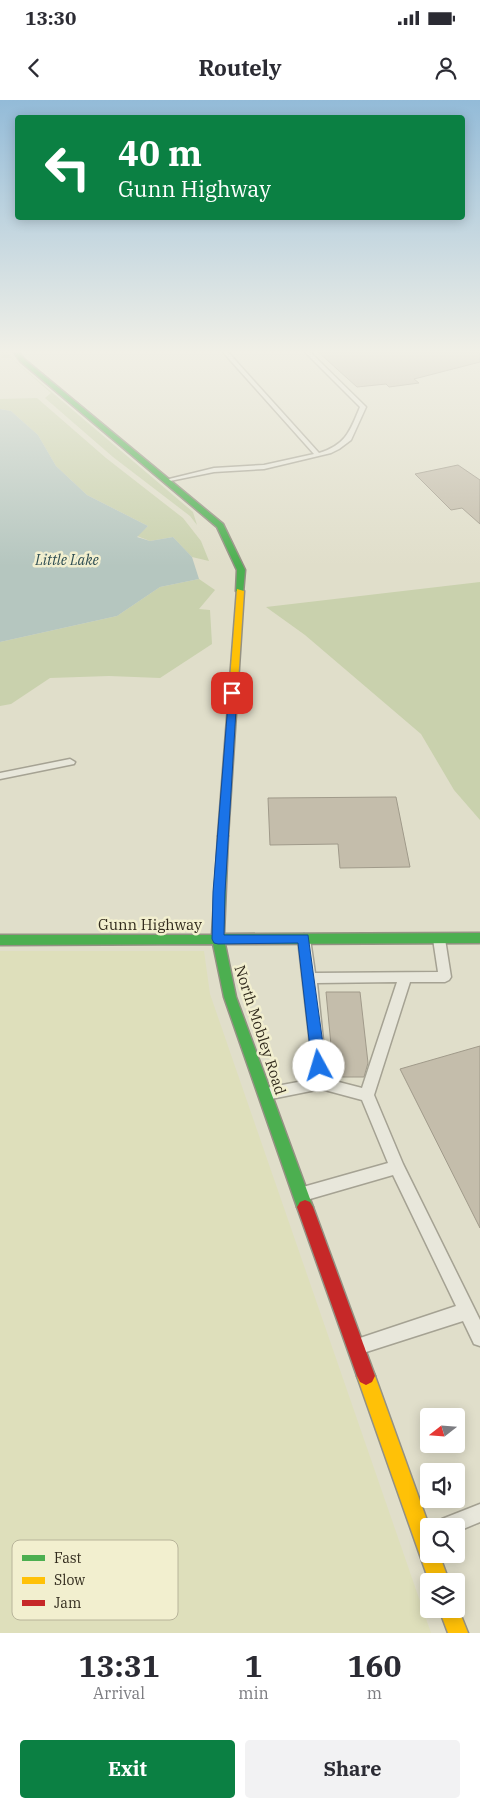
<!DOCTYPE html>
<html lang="en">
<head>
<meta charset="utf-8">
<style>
	body { margin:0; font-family:"IBM Plex Serif",serif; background:#f2f2f3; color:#2b2b33; height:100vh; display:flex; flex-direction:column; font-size:19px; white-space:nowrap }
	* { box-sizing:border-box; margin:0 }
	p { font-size:16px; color:#7c7c81 }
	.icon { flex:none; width:28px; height:28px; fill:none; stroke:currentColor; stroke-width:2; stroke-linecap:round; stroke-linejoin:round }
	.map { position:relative; height:1533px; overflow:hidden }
	.drawer { display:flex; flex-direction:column; background:#fff; flex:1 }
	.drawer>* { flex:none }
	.top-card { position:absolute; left:15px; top:15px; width:450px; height:105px; border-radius:5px; box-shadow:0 2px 12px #0003; background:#0b8043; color:#fff; overflow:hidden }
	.needle { width:32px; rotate:253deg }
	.controls { position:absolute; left:420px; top:1308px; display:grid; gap:10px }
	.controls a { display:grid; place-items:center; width:45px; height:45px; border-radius:5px; background:#fff; box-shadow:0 2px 12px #0003; font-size:25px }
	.pin { position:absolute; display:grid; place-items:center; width:42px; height:42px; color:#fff; margin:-21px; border-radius:10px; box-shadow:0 2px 8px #0006 }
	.me { position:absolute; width:55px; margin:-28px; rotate:354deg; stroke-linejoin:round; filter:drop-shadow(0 0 4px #0008) }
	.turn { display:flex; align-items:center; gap:18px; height:105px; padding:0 20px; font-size:22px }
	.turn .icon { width:65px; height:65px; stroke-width:2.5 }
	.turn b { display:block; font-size:35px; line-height:42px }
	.eta { display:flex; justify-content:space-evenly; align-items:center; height:85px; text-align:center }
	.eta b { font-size:30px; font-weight:700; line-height:35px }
	.primary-button { display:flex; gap:10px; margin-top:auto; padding:10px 20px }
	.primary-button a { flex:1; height:58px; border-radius:5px; background:#0b8043; color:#fff; font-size:20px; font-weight:700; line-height:58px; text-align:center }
	.primary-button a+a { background:#f2f2f3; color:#2b2b33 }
	.status { display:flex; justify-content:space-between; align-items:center; height:35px; padding:0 25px; background:#fff; direction:ltr }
	.status svg { height:14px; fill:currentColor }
	header { display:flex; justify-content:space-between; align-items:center; height:65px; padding:0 20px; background:#fff; font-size:22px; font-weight:700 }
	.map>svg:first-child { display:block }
	.farmland { fill:#dedfbb }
	.green { fill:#c9d1ad }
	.water { fill:#b5c6bf }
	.building { fill:#c4bdab; stroke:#a09a8a }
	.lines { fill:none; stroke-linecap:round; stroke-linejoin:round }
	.lane-casing { stroke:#a5a293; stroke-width:3 }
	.fast-casing { stroke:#949183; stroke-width:3 }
	.slow-casing { stroke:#949183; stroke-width:3 }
	.jam-casing { stroke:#949183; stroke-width:3 }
	.lane { fill:#e8e7db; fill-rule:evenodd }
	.fast { fill:#4caf50; fill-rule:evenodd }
	.slow { fill:#ffc107; fill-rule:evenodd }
	.jam { fill:#c62828; fill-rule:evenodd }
	.route { fill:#1a73e8; stroke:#114b97 }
	.labels { text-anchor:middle; stroke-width:5; stroke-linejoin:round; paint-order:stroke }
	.far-water-label { font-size:14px; font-style:italic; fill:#2d4c51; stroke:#f2efcf }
	.street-label { font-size:15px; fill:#322b1d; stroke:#f2efcf }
	.key { fill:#f2efcf; stroke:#b8b49a; stroke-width:1 }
	.key-label { font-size:14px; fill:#322b1d }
</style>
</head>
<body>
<div class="status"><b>13:30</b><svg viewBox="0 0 49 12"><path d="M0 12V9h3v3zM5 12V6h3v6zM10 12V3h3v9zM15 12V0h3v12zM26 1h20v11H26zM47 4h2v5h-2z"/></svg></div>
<header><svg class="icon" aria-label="back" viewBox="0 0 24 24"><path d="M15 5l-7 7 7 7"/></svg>Routely<svg class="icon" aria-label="person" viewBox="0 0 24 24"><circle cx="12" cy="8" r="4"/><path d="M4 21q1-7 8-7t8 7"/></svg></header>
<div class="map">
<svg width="480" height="1533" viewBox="0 0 480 1533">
	<rect width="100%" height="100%" fill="#e0deca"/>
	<polygon class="farmland" points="0,851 204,851 210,894 431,1533 0,1533"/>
	<g class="green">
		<polygon points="0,251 7,251 15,261 193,412 197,425 190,416 113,357 45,298 51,293 11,258 1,258"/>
		<polygon points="37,298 106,358 183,418 201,441 209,461 192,457 173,437 150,441 137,436 148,426 87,395 56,366 38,335 11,311 0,309 0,299"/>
		<polygon points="199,479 215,490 199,509 210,510 212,544 160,578 109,576 50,578 11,604 0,606 0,542 117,516 160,487"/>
		<polygon points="480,482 480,720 454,690 421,634 305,535 266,507"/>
	</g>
	<polygon class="water" points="0,309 11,311 38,335 56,366 87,395 148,426 137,437 150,441 173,437 192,457 199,479 160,487 117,516 0,542"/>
	<g class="building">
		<polygon points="317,251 480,251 480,262 414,279 419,283 389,287 386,284 357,287"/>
		<polygon points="458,365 480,380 480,424 462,408 451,410 415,374"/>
		<polygon points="396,697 410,767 340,768 338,744 270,745 268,698"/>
		<polygon points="326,892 360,892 368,963 364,977 334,977"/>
		<polygon points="480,946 480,1128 400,969"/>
	</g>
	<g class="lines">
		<defs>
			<g id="lane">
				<path d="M222,251h5l92,102c27,-8 31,-22 41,-46l-56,-56h5l57,56 -15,33 -12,9 -8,4 -67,16 -50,3 -49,10v-2l49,-12 50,-3 50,-11z"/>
				<polygon points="70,659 75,662 74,664 0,679 0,673"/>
				<path d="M304,834l4,2 2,3 5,34 123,-1 -5,-33 2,-3h8l2,3 6,38 -2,3 -4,2h-35l-36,113 29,69 77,156v26l-6,-2 -11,-23 -103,33 -6,-2 -2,-6 2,-6 102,-34 -63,-131 -90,26 -5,-2 -3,-5 3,-5 5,-2 85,-24 -26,-63 -41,-11 -55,11 -5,-2 -2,-4 2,-4 5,-2 48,-9 -16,-140 2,-3zM397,882l-35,106 -35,-9 -10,-96z"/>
				<polygon points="480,1404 480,1422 456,1432 456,1426 440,1426 442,1419"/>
			</g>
			<g id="fast">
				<polygon points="13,251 18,251 24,259 223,424 245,470 243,493 236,491 237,470 217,427 20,261"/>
				<polygon points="223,732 228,736 224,834 480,833 480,843 225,844 236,897 313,1107 310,1112 305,1114 300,1112 297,1107 224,897 213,844 0,845 0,835 212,835 218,736"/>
			</g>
			<g id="slow">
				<polygon points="237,489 244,491 228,736 223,740 218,736"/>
				<polygon points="366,1267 372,1270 375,1276 429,1426 429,1454 439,1454 449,1481 429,1481 357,1276 360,1270"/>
				<polygon points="456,1503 468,1533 448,1533 439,1509 456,1509"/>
			</g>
			<polygon id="jam" points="305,1100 310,1102 313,1107 375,1276 372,1282 366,1285 360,1282 357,1276 297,1107 300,1102"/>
		</defs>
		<use href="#lane" class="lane-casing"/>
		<use href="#fast" class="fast-casing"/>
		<use href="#slow" class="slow-casing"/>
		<use href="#jam" class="jam-casing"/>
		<use href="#lane" class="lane"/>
		<use href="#fast" class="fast"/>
		<use href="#slow" class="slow"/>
		<use href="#jam" class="jam"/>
	</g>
	<linearGradient id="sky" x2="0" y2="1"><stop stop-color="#93bbd8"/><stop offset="0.54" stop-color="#f1f0e7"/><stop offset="1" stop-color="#f1f0e7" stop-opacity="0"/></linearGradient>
	<rect width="480" height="466" fill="url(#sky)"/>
	<polygon class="route" points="229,591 232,591 237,593 225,792 224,835 308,835 326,966 324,970 319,972 314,970 312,966 298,843 218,844 214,843 212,839 213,792"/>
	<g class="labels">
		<g class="far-water-label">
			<text x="67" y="465">Little Lake</text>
		</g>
		<g class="street-label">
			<text x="150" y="830">Gunn Highway</text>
			<text transform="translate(260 930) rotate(72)" y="5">North Mobley Road</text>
		</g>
	</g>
	<rect x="12" y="1440" width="166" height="80" rx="8" class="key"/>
	<rect x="22" y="1455" width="23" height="6" fill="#4caf50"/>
	<rect x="22" y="1477" width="23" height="7" fill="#ffc107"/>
	<rect x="22" y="1500" width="23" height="6" fill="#c62828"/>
	<g class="key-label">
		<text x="54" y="1463">Fast</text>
		<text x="54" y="1485">Slow</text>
		<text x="54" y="1508">Jam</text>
	</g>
</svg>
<div class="controls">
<a><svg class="needle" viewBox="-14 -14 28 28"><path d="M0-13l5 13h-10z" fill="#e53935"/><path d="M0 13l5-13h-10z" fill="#7c7c81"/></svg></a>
<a><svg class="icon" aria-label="sound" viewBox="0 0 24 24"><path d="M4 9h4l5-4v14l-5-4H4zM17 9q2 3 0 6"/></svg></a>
<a><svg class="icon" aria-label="search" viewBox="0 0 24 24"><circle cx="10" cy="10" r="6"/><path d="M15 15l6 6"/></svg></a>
<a><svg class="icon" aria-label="layers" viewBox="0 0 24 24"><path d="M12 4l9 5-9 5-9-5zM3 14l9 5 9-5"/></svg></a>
</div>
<div class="pin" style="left:232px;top:593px;background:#d93025"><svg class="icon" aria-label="arrive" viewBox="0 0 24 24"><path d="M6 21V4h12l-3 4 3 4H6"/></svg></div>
<svg class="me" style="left:319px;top:966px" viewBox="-20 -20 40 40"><circle r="19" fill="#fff"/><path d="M0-13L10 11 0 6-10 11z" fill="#1a73e8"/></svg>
<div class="top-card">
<div class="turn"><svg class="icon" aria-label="left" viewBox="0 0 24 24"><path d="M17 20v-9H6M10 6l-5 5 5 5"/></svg><div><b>40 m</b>Gunn Highway</div></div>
</div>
</div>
<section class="drawer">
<div class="eta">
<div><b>13:31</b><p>Arrival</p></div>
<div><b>1</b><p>min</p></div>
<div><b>160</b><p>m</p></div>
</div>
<div class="primary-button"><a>Exit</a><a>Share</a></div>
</section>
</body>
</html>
